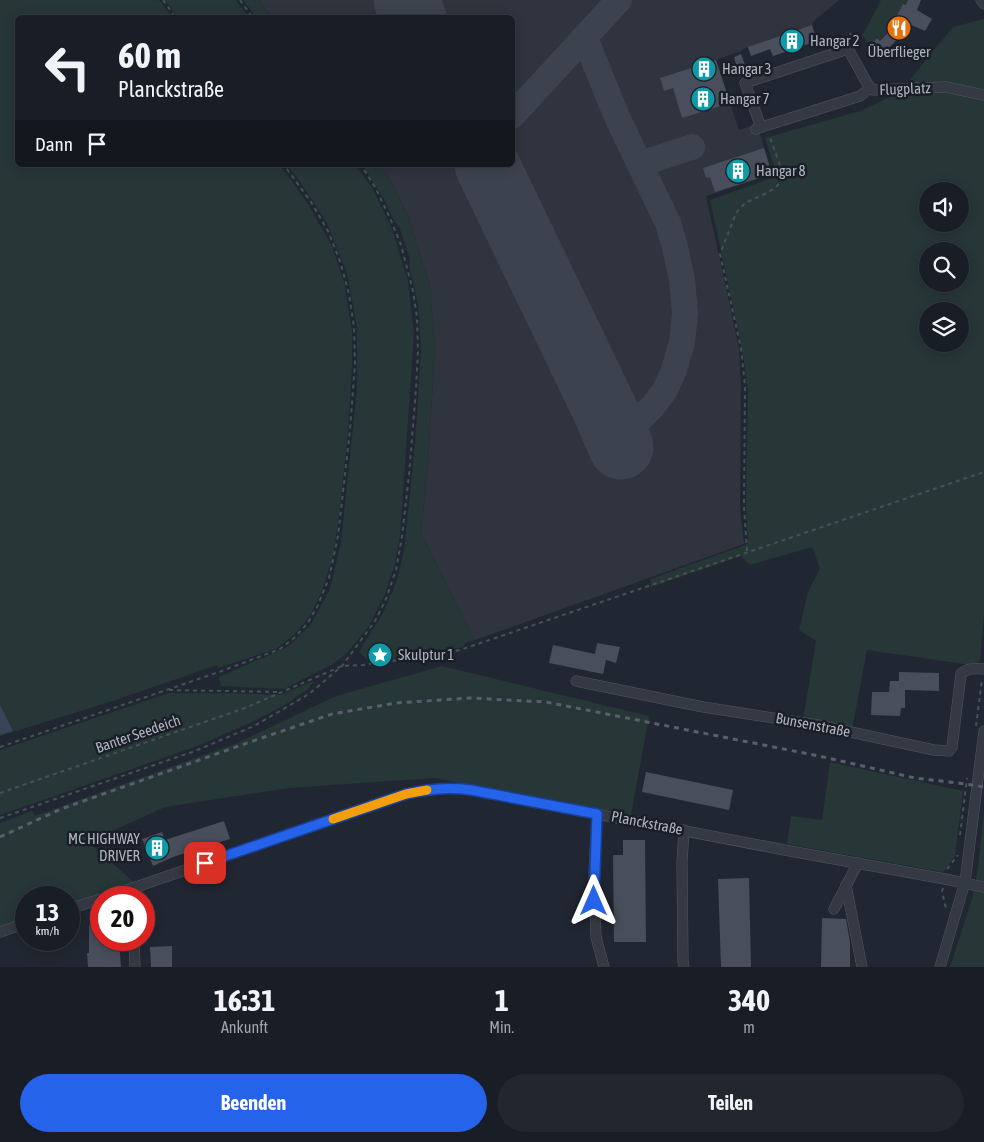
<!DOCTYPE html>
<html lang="de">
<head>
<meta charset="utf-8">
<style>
	body { margin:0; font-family:"Asap Condensed",sans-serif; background:#22262e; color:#f1f3f6; height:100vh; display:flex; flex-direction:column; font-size:19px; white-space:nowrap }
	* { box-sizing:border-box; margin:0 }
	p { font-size:16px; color:#9fa2a7 }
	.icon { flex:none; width:28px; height:28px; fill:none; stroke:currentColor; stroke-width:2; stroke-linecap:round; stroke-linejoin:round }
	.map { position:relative; height:967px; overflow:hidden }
	.drawer { display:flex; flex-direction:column; background:#191d26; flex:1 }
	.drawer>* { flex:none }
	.hud { position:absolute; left:15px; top:15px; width:500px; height:152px; border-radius:8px; box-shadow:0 2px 12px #0003,0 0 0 1px #373b43; background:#191d26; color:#f1f3f6; overflow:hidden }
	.tools { position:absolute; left:919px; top:182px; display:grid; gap:10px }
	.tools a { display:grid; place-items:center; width:50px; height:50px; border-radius:50%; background:#191d26; box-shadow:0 2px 12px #0003,0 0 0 1px #373b43; font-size:25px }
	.speed { position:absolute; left:15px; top:886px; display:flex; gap:10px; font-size:25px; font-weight:700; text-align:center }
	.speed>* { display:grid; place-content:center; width:65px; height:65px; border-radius:50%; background:#191d26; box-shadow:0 2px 12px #0003,0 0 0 1px #373b43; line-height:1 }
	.speed small { font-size:12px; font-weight:400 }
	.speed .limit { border:8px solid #d22; background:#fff; color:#111 }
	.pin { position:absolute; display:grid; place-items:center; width:42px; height:42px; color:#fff; margin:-21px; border-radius:10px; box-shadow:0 2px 8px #0006 }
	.me { position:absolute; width:55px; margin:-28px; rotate:0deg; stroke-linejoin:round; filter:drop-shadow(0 0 4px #0008) }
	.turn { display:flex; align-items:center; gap:18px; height:105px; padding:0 20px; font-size:22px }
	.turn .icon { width:65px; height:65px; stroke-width:2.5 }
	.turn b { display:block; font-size:35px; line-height:42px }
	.then { display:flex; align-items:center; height:48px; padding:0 20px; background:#0003; gap:10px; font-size:19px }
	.eta { display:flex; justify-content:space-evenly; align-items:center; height:85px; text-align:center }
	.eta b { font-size:30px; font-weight:700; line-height:35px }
	.cta { display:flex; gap:10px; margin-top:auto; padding:10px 20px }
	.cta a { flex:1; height:58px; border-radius:30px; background:#2563eb; color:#fff; font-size:20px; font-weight:700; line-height:58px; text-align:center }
	.cta a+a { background:#22262e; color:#f1f3f6 }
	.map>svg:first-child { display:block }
	.airport { fill:#2f343f }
	.green { fill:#273637; fill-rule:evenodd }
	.water { fill:#384459 }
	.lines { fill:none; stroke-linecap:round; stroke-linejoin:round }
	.taxiway { stroke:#3c434e; stroke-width:26 }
	.runway { stroke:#3c434e; stroke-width:65 }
	.building { fill:#484e5b }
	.minor-casing { stroke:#515761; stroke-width:11 }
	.path { stroke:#445255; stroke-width:2; stroke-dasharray:4 4; stroke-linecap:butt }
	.minor { stroke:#343943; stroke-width:10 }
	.rail { stroke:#585f6b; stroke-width:3; stroke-dasharray:5 5; stroke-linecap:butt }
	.route-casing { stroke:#184099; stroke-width:12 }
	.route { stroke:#2563eb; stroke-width:9 }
	.slow { stroke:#f59e0b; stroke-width:9 }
	.labels { text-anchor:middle; stroke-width:5; stroke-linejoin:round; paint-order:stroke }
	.poi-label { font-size:15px; fill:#aeb4c0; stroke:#1a1e27; text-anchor:start }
	.street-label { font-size:15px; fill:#aeb4c0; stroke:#1a1e27 }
</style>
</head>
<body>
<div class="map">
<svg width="984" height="967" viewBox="0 0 984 967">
	<rect width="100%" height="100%" fill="#212732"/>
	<polygon class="airport" points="259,0 839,0 814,21 812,25 817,41 773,56 770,49 751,56 748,47 743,49 741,51 716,60 739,130 757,124 772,174 706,196 739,348 741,386 740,507 744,544 475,640 421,534 428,463 435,347 430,286 409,219 392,182 379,165 512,165 512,18 271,17"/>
	<g class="green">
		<polygon points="0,0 159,0 172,17 18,18 18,165 280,165 308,204 332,246 344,282 352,331 352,366 348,433 339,515 333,557 322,591 311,614 295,634 276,649 218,668 217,665 116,700 0,736"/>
		<polygon points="165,0 236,0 248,17 178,17"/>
		<polygon points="243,0 259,0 271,17 256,17"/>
		<polygon points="881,0 908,0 906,5 903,4 896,17 899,19 895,25 879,41 877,38 870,45 862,35 868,25"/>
		<path d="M984,19v595l-4,47 -9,4 -104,-15 -15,80 -49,-10 13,-79 -17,-11 9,-38 12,-24 -8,-21 -62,18 -9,-9 -90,31 -1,-8 98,-35 -2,-37 2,-117 -6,-42 -32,-148 67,-24 -12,-38 95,-27 39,-18 54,-66zM928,191h32v33h-32zM928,251h32v33h-32zM928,311h32v33h-32z"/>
		<polygon points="287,165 355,165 373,189 392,229 408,281 414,334 400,535 395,564 385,594 369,626 346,654 331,665 284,689 221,686 219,677 289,646 311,624 330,589 341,542 357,388 357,327 347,273 327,223 303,186"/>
		<polygon points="362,165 379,165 392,182 409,219 430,286 435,347 428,463 421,534 475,640 465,643 463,647 416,657 369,661 359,652 383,613 396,583 404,551 415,444 421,348 418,305 409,266 410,259 399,226 394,221 384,199"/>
		<polygon points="442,666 649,716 631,815 434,778 289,788 165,807 88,842 136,884 69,905 69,898 26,898 26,918 0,928 0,837 2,835 0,836 0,823 32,811 35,816 237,743 336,696"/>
		<polygon points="314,681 307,690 283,706 252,722 195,747 0,815 0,750 169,693 228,693 280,695"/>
		<polygon points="830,762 963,791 955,856 943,872 787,844 791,816 822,820"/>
		<polygon points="984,811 984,967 950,967 972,899 978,868"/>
	</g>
	<polygon class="water" points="0,705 13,731 0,735"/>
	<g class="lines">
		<g class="taxiway">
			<polyline points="582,40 619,0"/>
			<polyline points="512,116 582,40 589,48 617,117 668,223 675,247 682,279 685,314 682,342 674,370 665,390 653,406 640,419 633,423 625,424 618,422 612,419 605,410"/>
			<polyline points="640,164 692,147"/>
		</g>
		<g class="runway">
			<polyline points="406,0 414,18"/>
			<polyline points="487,165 605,410 621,447"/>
		</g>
	</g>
	<g class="building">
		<polygon points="908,0 921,0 917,10 932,19 925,31 909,24 904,32 887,50 880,57 870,45 877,38 880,41 900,20 896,17 903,4 906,5"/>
		<polygon points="812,25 817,41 773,56 770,49 751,56 748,47"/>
		<polygon points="741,54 745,65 737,68 734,57"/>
		<polygon points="716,60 730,103 682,118 673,88 664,91 660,78"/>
		<polygon points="764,148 772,174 715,192 710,177 706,178 703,168"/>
		<polygon points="597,643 620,647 616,663 606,660 603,674 549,663 553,645 595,654"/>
		<polygon points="899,672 939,673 939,691 905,690 905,708 901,708 900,716 871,715 872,692 889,692 890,681 899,681"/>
		<polygon points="646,772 733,790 729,810 642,792"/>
		<polygon points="224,821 230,839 173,857 153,866 142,839 162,832 165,840"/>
		<polygon points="623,840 645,840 646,942 614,942 613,855 623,855"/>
		<polygon points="749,878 751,967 721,967 718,879"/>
		<polygon points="822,918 846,919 850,942 850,967 821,967"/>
		<polygon points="89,925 99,925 99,940 119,940 121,967 88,967 87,953 89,953"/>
		<polygon points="172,946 172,967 151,967 150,947"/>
	</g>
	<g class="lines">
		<defs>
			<g id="minor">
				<polyline points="981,0 984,4"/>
				<polyline points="761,127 745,83 848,49 868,85 873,90 946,87 984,95"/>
				<polyline points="756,129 860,96 870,88"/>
				<path d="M576,681l127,26 115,18 116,25 15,1 3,-4 9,-73c7,-7 14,-5 23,-5"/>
				<polyline points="597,814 594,874 596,937 604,967"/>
				<polyline points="684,830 682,862 683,961 684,967"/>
				<polyline points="846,885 862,967"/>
				<path d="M104,898l302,-104c24,-5 41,-7 65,-4l319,61 155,28 39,8"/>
				<polyline points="69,909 101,899"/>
				<polyline points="834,909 858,863"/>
				<polyline points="0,932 26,923"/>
				<polyline points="134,940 135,967"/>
				<polyline points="940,967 965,882 984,731"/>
			</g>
		</defs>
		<use href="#minor" class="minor-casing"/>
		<g class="path">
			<polyline points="163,0 176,18"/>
			<polyline points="240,0 253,18"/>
			<polyline points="850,33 853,40"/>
			<path d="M747,551l-3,-44 1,-121 -4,-38 -21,-94 16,-41c3,-4 7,-8 11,-11 10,-5 33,-12 35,-25 1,-7 -10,-33 -13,-42"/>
			<polyline points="169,690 279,692"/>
			<polyline points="976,726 982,679"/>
			<polyline points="0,747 219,672 280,649 294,638 307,624 317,607 329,578 338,536 350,430 355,363 354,327 349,294 340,261 328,231 311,202 284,165"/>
			<polyline points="0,793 245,708 342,666 364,665 378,662 414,659 443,654 460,650 984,472"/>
			<polyline points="0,818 195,751 254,726 309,694 342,666 375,621 386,599 396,570 402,536 409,475 416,389 418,351 417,318 413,291 401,245 390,218 375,187 361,165"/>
			<polyline points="960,835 967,778"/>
			<polyline points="947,869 958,855"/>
			<polyline points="943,888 942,892 946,908"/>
		</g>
		<use href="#minor" class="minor"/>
		<polyline class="rail" points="0,837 61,809 253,741 332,714 396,703 470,698 546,702 819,756 915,778 966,784 984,787"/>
	</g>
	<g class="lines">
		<defs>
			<path id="route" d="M205,863l201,-69c24,-5 40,-7 65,-4l126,24 -3,87"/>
		</defs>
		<use href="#route" class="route-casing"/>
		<use href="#route" class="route"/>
		<polyline class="slow" points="333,819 406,794 427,790"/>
	</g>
	<defs>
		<symbol id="restaurant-disc" viewBox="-11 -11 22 22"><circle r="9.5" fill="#e8710a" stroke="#1a1e27"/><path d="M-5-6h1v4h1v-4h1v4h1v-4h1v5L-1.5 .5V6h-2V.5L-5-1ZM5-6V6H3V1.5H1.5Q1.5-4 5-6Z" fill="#fff"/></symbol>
		<symbol id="building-disc" viewBox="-11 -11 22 22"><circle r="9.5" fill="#0f9aa8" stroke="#1a1e27"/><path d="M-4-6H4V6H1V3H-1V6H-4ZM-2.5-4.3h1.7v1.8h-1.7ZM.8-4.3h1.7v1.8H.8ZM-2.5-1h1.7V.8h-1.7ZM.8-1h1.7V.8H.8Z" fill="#fff"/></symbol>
		<symbol id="sight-disc" viewBox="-11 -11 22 22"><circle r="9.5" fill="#0f9aa8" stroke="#1a1e27"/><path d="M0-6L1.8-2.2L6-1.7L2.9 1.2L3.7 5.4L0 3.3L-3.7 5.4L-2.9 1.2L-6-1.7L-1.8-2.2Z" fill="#fff"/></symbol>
	</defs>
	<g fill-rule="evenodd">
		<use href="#restaurant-disc" x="885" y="14" width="28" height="28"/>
		<use href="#building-disc" x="778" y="27" width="28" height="28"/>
		<use href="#building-disc" x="690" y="55" width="28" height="28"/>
		<use href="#building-disc" x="689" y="85" width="28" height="28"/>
		<use href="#building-disc" x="724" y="157" width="28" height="28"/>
		<use href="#sight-disc" x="366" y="641" width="28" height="28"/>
		<use href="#building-disc" x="143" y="834" width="28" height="28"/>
	</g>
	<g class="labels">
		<g class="poi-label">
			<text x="810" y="46">Hangar 2</text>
			<text x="899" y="57" text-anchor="middle">Überflieger</text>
			<text x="722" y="74">Hangar 3</text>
			<text x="720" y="104">Hangar 7</text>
			<text x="756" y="176">Hangar 8</text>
			<text x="398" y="660">Skulptur 1</text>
			<text x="140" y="844" text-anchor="end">MC HIGHWAY<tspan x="140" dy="17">DRIVER</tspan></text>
		</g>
		<g class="street-label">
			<text transform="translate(905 89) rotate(-2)" y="5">Flugplatz</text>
			<text transform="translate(813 725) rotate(11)" y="5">Bunsenstraße</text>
			<text transform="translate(138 734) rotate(-19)" y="5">Banter Seedeich</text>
			<text transform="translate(647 823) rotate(11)" y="5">Planckstraße</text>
		</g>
	</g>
</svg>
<div class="tools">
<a><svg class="icon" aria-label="sound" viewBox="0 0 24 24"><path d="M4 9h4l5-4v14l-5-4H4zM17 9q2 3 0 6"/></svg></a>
<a><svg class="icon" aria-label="search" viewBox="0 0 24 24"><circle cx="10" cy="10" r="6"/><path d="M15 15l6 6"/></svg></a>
<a><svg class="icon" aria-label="layers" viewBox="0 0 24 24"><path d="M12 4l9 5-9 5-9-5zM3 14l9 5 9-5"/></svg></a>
</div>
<div class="speed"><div>13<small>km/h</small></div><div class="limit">20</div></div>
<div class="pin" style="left:205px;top:863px;background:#d93025"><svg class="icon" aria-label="arrive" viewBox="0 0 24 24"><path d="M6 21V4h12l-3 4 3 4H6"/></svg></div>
<svg class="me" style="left:594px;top:901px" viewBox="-20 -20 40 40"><path d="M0-17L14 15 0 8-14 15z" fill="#2563eb" stroke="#fff" stroke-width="4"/></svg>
<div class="hud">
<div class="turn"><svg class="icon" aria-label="left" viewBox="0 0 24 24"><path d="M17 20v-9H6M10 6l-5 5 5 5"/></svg><div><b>60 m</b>Planckstraße</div></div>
<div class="then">Dann<svg class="icon" aria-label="arrive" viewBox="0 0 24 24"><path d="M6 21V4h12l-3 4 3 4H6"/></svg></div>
</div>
</div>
<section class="drawer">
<div class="eta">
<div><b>16:31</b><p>Ankunft</p></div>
<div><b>1</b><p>Min.</p></div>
<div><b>340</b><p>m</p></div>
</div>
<div class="cta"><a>Beenden</a><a>Teilen</a></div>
</section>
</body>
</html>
